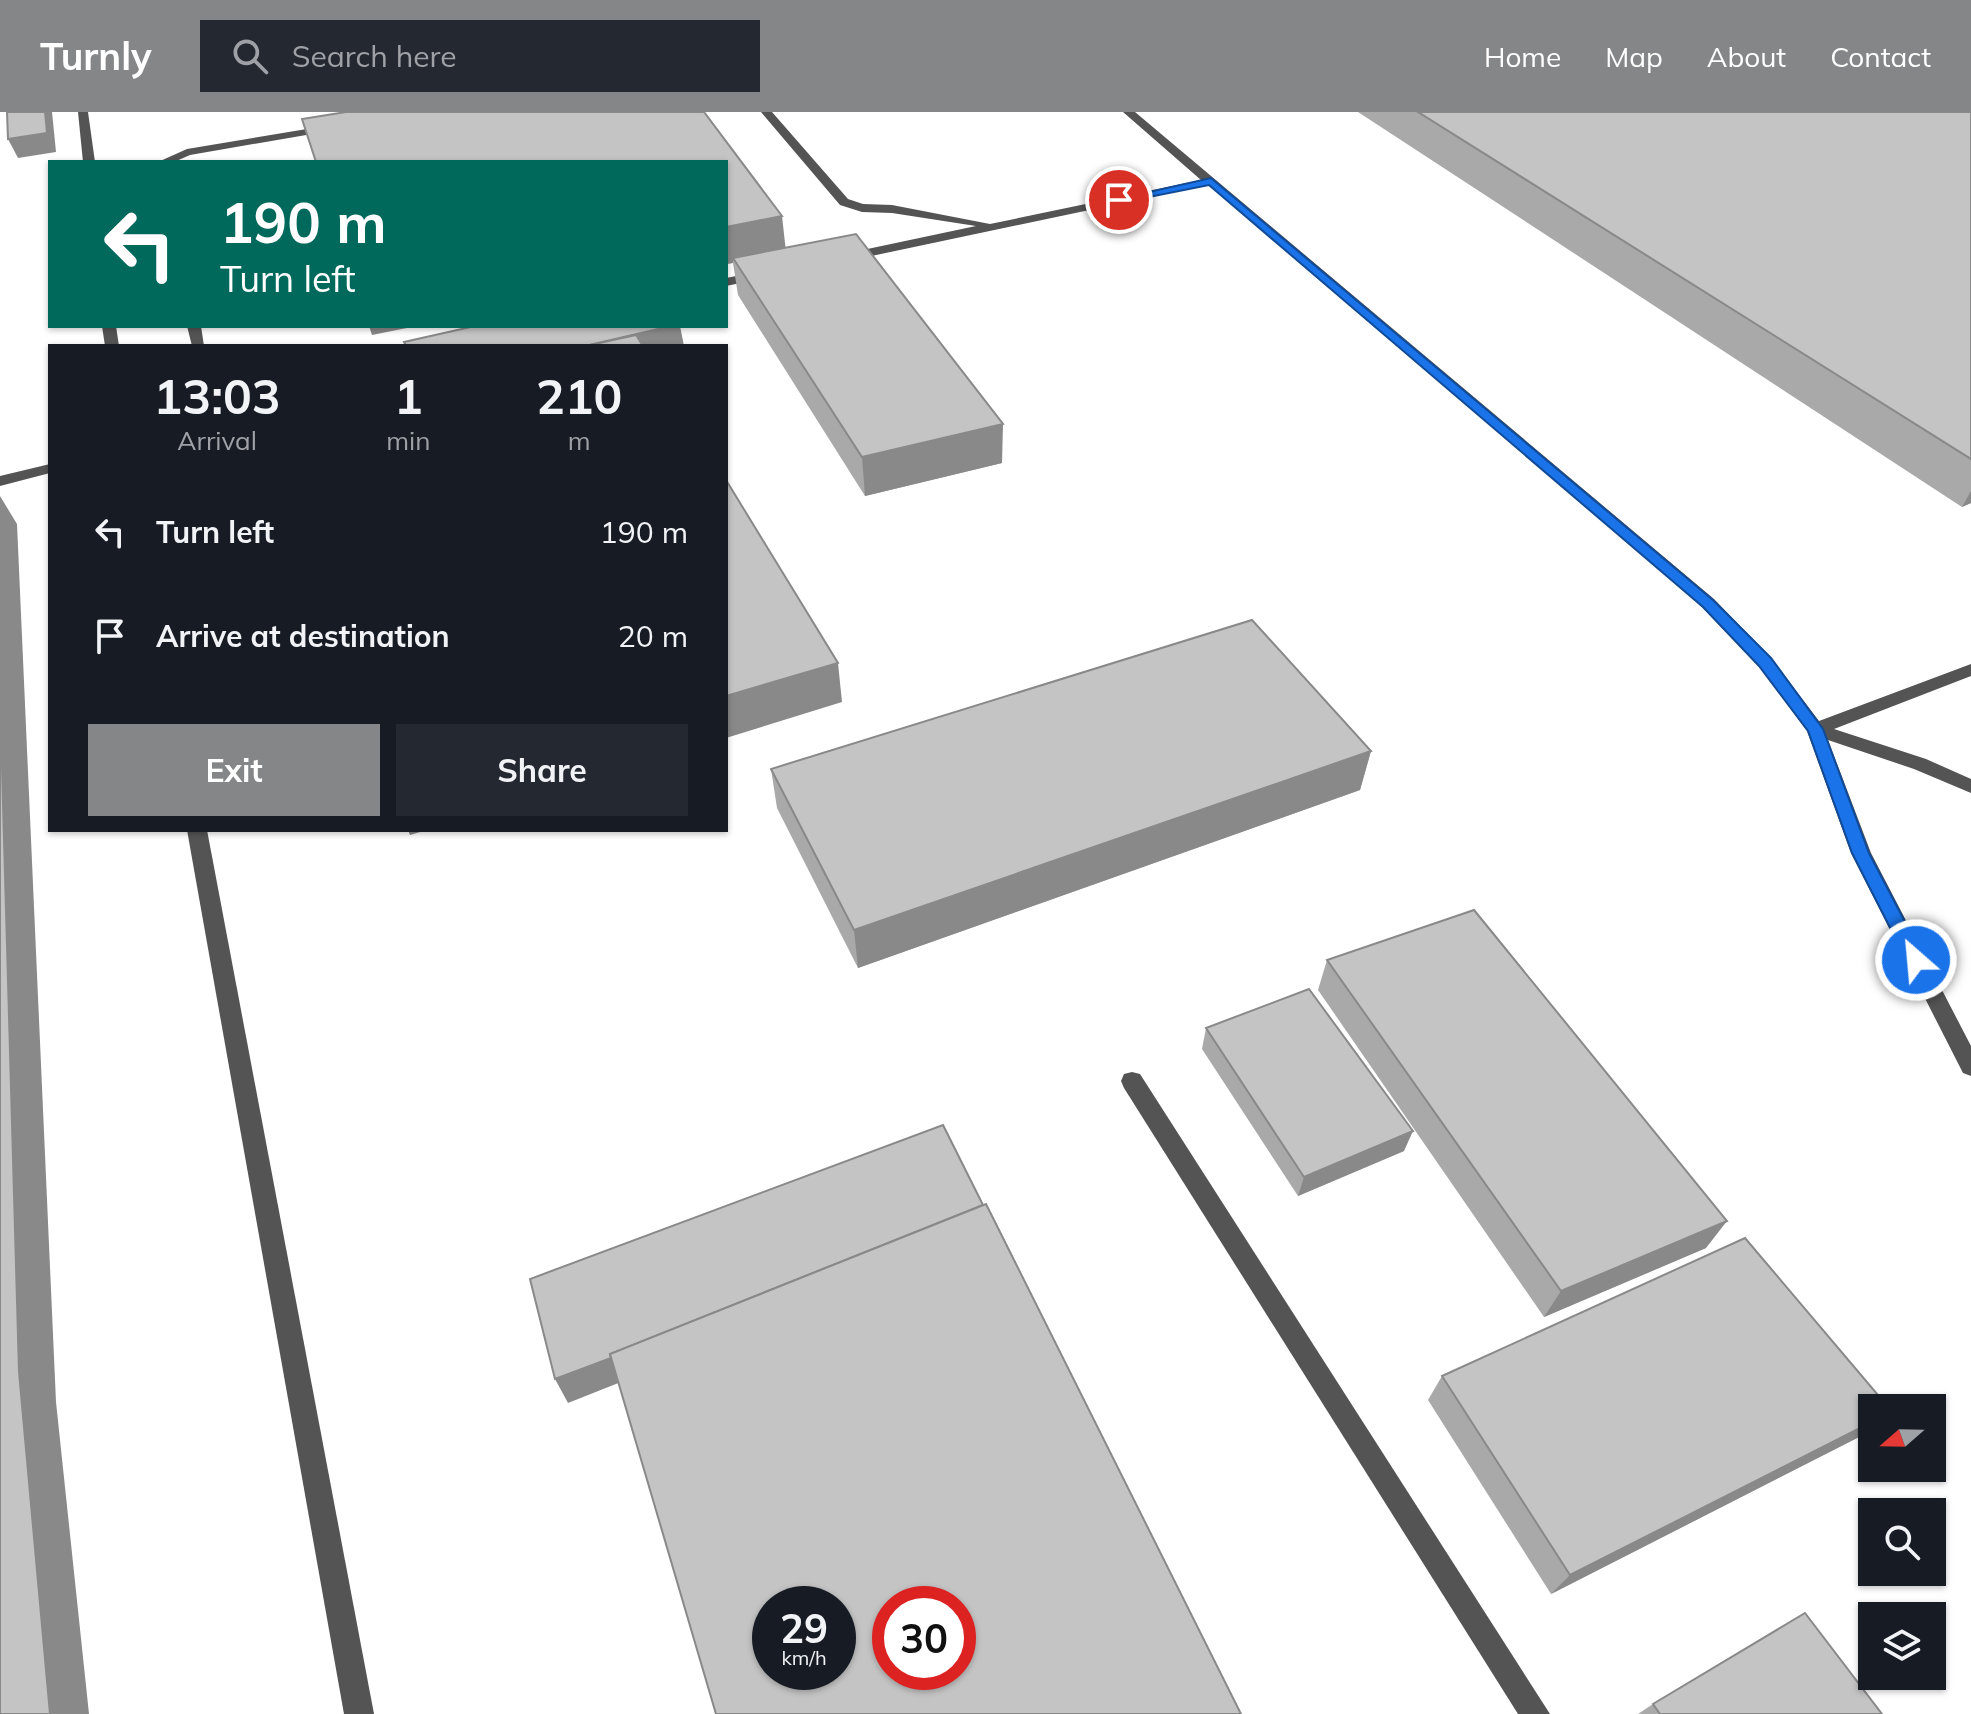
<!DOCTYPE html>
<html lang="en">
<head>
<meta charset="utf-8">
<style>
	body { margin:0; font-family:Mulish,sans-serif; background:#242831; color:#f1f3f6; height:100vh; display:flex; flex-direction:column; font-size:30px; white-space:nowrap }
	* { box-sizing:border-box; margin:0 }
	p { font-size:26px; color:#9ea1a6 }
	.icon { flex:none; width:44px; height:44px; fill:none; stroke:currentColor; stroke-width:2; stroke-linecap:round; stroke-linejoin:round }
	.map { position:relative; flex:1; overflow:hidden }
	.sheet { position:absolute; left:48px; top:232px; width:680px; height:488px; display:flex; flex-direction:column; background:#171b24; border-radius:0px; box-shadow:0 2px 6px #0004 }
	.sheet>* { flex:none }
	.banner { position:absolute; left:48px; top:48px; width:680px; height:168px; border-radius:0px; box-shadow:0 2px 6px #0004; background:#00695c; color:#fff; overflow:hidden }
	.needle { width:52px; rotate:250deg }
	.buttons { position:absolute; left:1858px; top:1282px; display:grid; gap:16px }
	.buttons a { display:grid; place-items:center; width:88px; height:88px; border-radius:0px; background:#171b24; box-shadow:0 2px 6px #0004; font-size:40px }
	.speed { position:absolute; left:752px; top:1474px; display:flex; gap:16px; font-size:40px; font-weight:700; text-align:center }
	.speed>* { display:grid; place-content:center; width:104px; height:104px; border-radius:50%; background:#171b24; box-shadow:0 2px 6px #0004; line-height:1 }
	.speed small { font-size:20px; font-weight:400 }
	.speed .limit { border:12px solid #d22; background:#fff; color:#111 }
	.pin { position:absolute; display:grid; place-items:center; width:68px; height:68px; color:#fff; margin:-34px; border:4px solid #fff; border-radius:50%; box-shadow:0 2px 8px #0007 }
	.me { position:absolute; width:88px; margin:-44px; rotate:333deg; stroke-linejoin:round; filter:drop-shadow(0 0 6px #0008) }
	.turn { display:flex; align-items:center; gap:28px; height:168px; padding:0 40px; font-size:36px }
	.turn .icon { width:104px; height:104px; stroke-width:2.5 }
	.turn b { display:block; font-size:56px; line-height:68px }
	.eta { display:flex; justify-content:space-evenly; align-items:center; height:136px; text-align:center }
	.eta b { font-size:48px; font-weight:700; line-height:56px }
	.cta { display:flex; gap:16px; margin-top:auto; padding:16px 40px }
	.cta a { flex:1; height:92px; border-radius:0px; background:#858687; color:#fff; font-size:32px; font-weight:700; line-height:92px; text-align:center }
	.cta a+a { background:#242831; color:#f1f3f6 }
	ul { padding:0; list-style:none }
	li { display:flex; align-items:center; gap:24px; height:104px; padding:0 40px }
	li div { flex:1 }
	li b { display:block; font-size:30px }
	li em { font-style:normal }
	header { display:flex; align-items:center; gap:48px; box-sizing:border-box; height:112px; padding:0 40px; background:#858687; color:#fff }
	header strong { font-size:38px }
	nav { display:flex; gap:44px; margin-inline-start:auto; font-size:28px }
	.search { width:560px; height:72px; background:#242831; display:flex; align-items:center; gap:20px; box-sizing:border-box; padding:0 28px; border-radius:0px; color:#9ea1a6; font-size:30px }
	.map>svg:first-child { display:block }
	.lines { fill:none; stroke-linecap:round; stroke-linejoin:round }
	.minor { fill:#545454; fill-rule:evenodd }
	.wall { fill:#a9a9a9 }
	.shaded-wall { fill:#898989 }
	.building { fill:#c4c4c4; stroke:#898989; stroke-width:2; fill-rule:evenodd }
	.route { fill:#1a73e8; stroke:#114b97; stroke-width:2 }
</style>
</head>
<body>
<header>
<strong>Turnly</strong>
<div class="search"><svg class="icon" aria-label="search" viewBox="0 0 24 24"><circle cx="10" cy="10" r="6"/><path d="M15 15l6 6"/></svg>Search here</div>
<nav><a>Home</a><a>Map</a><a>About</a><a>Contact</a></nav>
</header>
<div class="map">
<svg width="1971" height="1602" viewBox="0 0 1971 1602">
	<rect width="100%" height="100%" fill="#fff"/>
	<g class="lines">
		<g class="minor">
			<polygon points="78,0 88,0 95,50 83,50"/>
			<polygon points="761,0 772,0 848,87 863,92 892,93 990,112 1201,68 1123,0 1135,0 1714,487 1771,546 1819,609 1971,552 1971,564 1834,617 1926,647 1971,667 1971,681 1914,657 1828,628 1871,741 1971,934 1971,964 1963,961 1851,741 1807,619 1759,554 1702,495 1631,431 1208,73 843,150 839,149 839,143 976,114 892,101 862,100 840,93"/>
			<polygon points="331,13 335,14 335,18 190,43 174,50 158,50 187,37"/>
			<polygon points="761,159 767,163 765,166 726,174 726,166"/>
			<polygon points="102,214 116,214 119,234 105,234"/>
			<polygon points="187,214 201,214 204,234 192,234"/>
			<polygon points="50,352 50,361 0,374 0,364"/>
			<polygon points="187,718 207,718 374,1602 344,1602"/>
			<polygon points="1132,960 1140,962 1550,1602 1518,1602 1124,976 1121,969 1124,962"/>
		</g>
	</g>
	<g class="wall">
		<polygon points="1358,0 1971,0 1971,391 1962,395"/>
		<polygon points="726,50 786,136 1002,351 865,384 738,183 733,151 726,152"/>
		<polygon points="1371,639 1360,678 858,856 777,696 771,657"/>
		<polygon points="1327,848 1706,1136 1544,1205 1318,878"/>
		<polygon points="1206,916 1404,1039 1298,1084 1202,937"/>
		<polygon points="1442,1264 1863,1323 1551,1482 1428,1288"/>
		<polygon points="1653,1592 1882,1602 1638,1602"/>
	</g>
	<g class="shaded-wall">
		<polygon points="45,0 52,0 56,40 18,46 8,27"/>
		<polygon points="782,104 786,140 733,146 733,151 726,152 726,115"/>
		<polygon points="369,214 417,214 372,223"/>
		<polygon points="671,214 680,214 684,234 585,234"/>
		<polygon points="1003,312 1002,351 865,384 862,345"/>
		<polygon points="1971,379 1971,391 1962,395"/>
		<polygon points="0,384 17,412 56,1290 89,1602 50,1602 19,1260 0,585"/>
		<polygon points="838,551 842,590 726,626 726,584"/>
		<polygon points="1371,639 1360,678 858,856 854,818"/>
		<polygon points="408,718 427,718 410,723"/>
		<polygon points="1413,1019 1404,1039 1298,1084 1304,1065"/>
		<polygon points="986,1099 986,1125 568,1291 555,1267"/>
		<polygon points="1727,1109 1706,1136 1544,1205 1561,1179"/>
		<polygon points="1872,1310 1872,1316 1863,1323 1551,1482 1570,1463"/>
	</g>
	<g class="building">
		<polygon points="7,0 45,0 47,21 8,27"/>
		<polygon points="346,0 704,0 782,104 726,115 726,50 316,50 302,7"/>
		<polygon points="1418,0 1971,0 1971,347"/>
		<polygon points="856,122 1003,312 862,345 733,146"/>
		<polygon points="475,214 671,214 585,234 406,234 404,230"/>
		<polygon points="636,223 643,234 586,234"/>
		<polygon points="726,368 838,551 726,584"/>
		<polygon points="1252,508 1371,639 854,818 771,657"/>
		<polygon points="0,585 19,1260 50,1602 0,1602"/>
		<polygon points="1474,798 1727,1109 1561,1179 1327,848"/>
		<polygon points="1309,877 1413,1019 1304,1065 1206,916"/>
		<polygon points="943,1013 983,1093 610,1242 611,1246 555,1267 530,1167"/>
		<path d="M986,1092l255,510h-525l-106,-360zM770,1492h68v68h-68zM890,1492h68v68h-68z"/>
		<polygon points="1745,1126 1889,1296 1872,1296 1872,1310 1570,1463 1442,1264"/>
		<polygon points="1805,1501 1882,1602 1660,1602 1653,1592"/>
	</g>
	<polygon class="route" points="1211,66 1713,488 1771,546 1823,617 1869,741 1925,848 1922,853 1909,853 1852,741 1808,619 1759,554 1703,495 1209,73 1119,91 1113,88"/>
</svg>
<div class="buttons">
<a><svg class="needle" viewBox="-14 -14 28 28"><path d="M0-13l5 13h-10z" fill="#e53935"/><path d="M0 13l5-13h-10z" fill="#9ea1a6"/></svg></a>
<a><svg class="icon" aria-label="search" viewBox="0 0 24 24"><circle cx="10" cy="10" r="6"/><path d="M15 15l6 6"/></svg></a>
<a><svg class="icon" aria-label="layers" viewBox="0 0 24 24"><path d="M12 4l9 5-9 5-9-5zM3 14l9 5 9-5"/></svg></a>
</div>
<div class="speed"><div>29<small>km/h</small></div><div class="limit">30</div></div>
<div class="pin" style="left:1119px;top:88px;background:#d93025"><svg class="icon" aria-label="arrive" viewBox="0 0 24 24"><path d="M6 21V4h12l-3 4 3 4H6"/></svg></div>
<svg class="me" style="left:1916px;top:848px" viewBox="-20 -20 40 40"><circle r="17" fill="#1a73e8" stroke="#fff" stroke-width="3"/><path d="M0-11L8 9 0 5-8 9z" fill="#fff"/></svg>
<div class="banner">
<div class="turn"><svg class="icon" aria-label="left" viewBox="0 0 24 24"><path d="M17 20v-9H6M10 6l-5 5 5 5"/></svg><div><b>190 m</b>Turn left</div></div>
</div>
<section class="sheet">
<div class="eta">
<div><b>13:03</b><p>Arrival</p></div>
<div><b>1</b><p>min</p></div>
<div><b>210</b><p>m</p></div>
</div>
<ul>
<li><svg class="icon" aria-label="left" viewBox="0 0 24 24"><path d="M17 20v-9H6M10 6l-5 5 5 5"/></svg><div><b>Turn left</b></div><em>190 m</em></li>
<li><svg class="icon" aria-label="arrive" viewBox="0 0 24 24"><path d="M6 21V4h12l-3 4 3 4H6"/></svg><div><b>Arrive at destination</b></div><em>20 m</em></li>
</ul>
<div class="cta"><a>Exit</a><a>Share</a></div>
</section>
</div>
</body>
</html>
